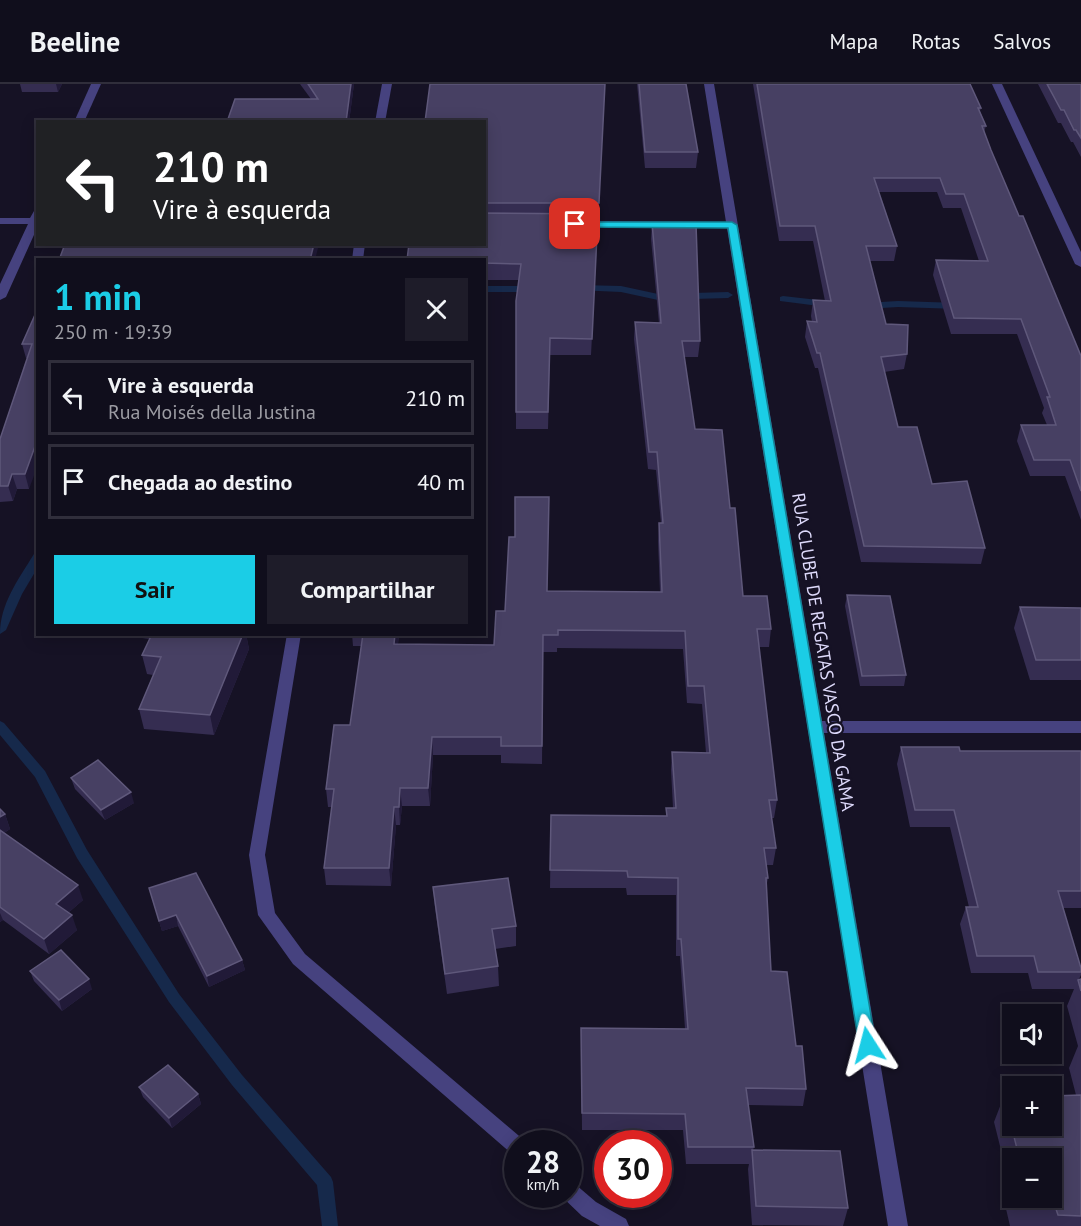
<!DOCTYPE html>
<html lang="pt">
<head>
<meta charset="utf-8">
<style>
	body { margin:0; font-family:"PT Sans",sans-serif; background:#1e1c29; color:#f1f3f6; height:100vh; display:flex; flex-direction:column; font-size:22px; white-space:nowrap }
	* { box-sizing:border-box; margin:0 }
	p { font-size:20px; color:#9c9ca3 }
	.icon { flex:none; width:33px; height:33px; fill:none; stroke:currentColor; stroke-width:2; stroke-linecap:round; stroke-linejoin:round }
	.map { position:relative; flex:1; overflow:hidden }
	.details { position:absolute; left:36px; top:174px; width:450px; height:378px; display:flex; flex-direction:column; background:#100e1c; border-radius:0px; box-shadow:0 3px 15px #0003,0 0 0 2px #302e3b }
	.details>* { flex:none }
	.hud { position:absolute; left:36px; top:36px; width:450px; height:126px; border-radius:0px; box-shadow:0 3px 15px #0003,0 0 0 2px #302e3b; background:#202124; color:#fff; overflow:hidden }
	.controls { position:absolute; left:1002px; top:920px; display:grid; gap:12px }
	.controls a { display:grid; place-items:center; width:60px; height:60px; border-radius:0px; background:#100e1c; box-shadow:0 3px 15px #0003,0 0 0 2px #302e3b; font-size:30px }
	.speed { position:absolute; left:504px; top:1046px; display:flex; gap:12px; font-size:30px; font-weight:700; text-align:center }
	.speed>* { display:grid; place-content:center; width:78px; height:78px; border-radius:50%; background:#100e1c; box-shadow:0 3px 15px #0003,0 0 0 2px #302e3b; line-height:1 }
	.speed small { font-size:15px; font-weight:400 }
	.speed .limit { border:9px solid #d22; background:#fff; color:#111 }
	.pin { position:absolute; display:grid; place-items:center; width:51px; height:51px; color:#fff; margin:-26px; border-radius:12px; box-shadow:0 3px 9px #0006 }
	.me { position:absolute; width:66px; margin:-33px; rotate:351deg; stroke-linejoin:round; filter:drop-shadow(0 0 4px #0008) }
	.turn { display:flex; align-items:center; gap:21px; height:126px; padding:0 18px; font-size:27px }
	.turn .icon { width:78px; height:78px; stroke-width:2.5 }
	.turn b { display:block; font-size:42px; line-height:51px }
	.round { display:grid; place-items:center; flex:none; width:63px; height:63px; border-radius:0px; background:#1e1c29 }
	.overview { display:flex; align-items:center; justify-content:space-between; height:102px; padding:0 18px }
	h1 { font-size:36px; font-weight:700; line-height:45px; color:#1bcde6 }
	.cta { display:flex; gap:12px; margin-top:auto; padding:12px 18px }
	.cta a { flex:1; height:69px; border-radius:0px; background:#1bcde6; color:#111; font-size:24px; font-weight:700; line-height:69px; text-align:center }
	.cta a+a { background:#1e1c29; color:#f1f3f6 }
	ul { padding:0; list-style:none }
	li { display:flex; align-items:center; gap:18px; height:75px; margin:0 12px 9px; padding:0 6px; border:3px solid #302e3b; border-radius:0px }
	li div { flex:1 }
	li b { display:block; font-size:22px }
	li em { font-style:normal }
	header { display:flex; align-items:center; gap:36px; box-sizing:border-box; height:84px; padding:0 30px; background:#100e1c; border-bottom:2px solid #302e3b }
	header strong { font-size:28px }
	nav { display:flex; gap:33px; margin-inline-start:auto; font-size:21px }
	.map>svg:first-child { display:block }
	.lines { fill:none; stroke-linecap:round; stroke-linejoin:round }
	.stream { fill:#16294b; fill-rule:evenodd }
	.minor { fill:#46427f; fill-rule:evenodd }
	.wall { fill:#352d51; fill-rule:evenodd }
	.shaded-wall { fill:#211a38 }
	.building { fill:#474063; stroke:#5f587b; stroke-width:1.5 }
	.route { fill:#1bcde6; stroke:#128596; stroke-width:1.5 }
	.labels { text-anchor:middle; stroke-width:4.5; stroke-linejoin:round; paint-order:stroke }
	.street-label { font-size:18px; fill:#dedafb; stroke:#161225 }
</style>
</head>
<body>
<header>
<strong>Beeline</strong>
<nav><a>Mapa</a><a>Rotas</a><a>Salvos</a></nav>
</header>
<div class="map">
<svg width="1081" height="1142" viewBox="0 0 1081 1142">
	<rect width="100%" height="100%" fill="#161225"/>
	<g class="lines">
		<g class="stream">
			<polygon points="579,201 621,202 658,210 728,208 733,211 728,214 658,216 621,208 576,206 576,202"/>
			<polygon points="484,202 534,202 539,205 534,208 484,208"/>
			<polygon points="783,212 827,217 832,220 827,223 780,217 780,213"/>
			<polygon points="898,217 959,219 964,222 959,225 898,223 865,225 860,222 865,219"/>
			<path d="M38,469v14l-16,27 -16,36 -6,4c0,-30 18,-54 34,-80z"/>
			<polygon points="0,637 4,639 45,687 87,766 179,910 242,991 331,1093 333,1098 338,1142 322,1142 317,1101 232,1001 169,918 77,774 35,693 0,651"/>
		</g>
		<g class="minor">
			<polygon points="91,0 101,0 84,38 74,38"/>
			<polygon points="382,0 392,0 385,38 375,38"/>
			<polygon points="704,0 714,0 822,637 1081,637 1081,649 824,649 908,1142 888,1142 727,144 579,143 574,140 579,137 726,138"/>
			<polygon points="992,0 1002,0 1081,168 1081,183 1075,180"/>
			<polygon points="38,126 38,142 6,213 0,216 0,200 28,140 0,140 0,134 30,134 34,127"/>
			<polygon points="354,160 365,160 363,176 352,176"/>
			<polygon points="287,550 301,550 265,771 275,829 305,870 525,1057 526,1059 518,1059 518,1072 511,1069 293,880 258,831 249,771"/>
			<polygon points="568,1098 575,1100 596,1118 626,1135 629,1142 600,1142 582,1132 559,1110 568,1110"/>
		</g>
	</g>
	<g class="wall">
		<polygon points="20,0 62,0 58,8 22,8"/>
		<polygon points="300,0 354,0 349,38 311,15"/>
		<polygon points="605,0 591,271 550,271 548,345 516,345 516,217 519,196 484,196 484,38"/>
		<polygon points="637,0 686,0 698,68 696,84 645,84"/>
		<polygon points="753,0 970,0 981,24 980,27 986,42 984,48 991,66 1019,132 1081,272 1081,436 1065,392 1030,392 1017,357 1021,341 1047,341 1042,329 1044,324 1017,250 951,250 933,191 936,176 979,177 961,124 943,124 937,108 879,108 897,162 894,177 870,177 886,240 907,270 904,285 884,288 898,343 932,400 985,464 981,480 861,478 818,284 815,284 805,253 807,237 812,238 811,232 813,216 825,217 813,157 779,157"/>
		<polygon points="1038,0 1081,0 1081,73 1073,58 1071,58 1061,39 1058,39"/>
		<polygon points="652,139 700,257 698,273 684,273 695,345 730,424 743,512 771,545 769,563 759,563 777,716 774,734 771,734 776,764 773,781 766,781 768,794 766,804 771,887 796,962 806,1005 803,1022 748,1021 754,1063 753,1066 848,1124 843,1142 752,1141 748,1085 749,1080 686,1080 683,1046 582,1046 581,944 685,945 680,872 676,872 676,811 627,811 626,804 550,804 551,731 666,732 666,724 673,724 671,686 672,668 706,669 702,620 687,619 683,565 557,564 557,568 543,568 542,680 501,679 501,671 433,671 430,722 402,722 400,741 396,741 391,802 326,801 324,784 332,723 328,723 326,705 350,641 361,562 353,562 352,550 399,550 398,560 494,561 505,527 547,507 660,508 658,457 659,439 661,439 656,386 648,385 634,255 635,238 659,239 651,155"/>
		<polygon points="38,224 29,405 17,405 13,417 0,418 0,355 27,274 26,274 22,260"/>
		<polygon points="847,511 906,591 904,602 860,602 845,522"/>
		<polygon points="1020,523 1081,524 1081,596 1030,596 1014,544"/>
		<polygon points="111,550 246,550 249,565 214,651 144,645 139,625 153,591 147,590 142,571 150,555"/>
		<path d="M901,663l59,4h121v157h-18l18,60v7l-2,4h2v247h-71l-10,-43 6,-13 -12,-48 10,-26 72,-1 -7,-27 9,-22 -11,-40 7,-17h-42l-4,-16h-57l-11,-49 6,-17h3l-19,-80h-40l-13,-63zM1012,1074l40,39h-40z"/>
		<polygon points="71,694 134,719 105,736 75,705"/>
		<polygon points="0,725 5,730 10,745 4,749 83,816 68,829 77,846 49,870 3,836 0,838"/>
		<polygon points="433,803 516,842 516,862 495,865 498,882 499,902 447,910 435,824"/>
		<polygon points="152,814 242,876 245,886 209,903 178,842 162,847"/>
		<polygon points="30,887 92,905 62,927 34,897"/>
		<polygon points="139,1003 198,1010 201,1020 172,1044 143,1013"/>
	</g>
	<g class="shaded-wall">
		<polygon points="56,0 62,0 58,8"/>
		<polygon points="351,0 354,0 349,38 346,38"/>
		<polygon points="314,160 319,160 315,176 310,176"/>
		<polygon points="38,354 38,381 29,405 25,390"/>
		<polygon points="12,390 17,405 13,417 8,402"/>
		<polygon points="243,550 246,550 249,565 214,651 210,631"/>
		<polygon points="395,550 399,550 396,578 394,560"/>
		<polygon points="432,653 433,671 430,722 428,704"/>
		<polygon points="400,704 402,722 400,741 399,723"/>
		<polygon points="131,708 134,719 105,736 101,726"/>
		<polygon points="394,723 396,741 391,802 389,784"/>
		<polygon points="5,730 10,745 0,752 0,733"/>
		<polygon points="78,801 83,816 61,835 56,820"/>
		<polygon points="0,829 3,836 0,838"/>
		<polygon points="72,831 77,846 49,870 44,855"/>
		<polygon points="176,831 178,842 162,847 159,837"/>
		<polygon points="242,876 245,886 209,903 207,892"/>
		<polygon points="89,895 92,905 62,927 59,916"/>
		<polygon points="198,1010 201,1020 172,1044 169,1034"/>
	</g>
	<g class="building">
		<polygon points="308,0 351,0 346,38 227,38 235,15 318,15"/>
		<polygon points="430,0 605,0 599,119 484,119 484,38 425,38"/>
		<polygon points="639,0 686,0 698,68 645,68"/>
		<polygon points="757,0 970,0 981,24 978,24 986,42 982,42 991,66 1019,132 1023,132 1081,272 1081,407 1070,376 1034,376 1021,341 1056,341 1047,313 1050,313 1021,235 954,234 936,176 988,177 964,110 946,110 940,94 874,94 897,162 866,162 886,240 908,241 907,270 881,273 898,343 917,343 932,400 967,397 985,464 864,462 820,269 817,269 807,237 817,238 813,216 831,217 815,142 780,142"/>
		<polygon points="1047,0 1081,0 1081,54 1076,46 1074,46 1064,26 1061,26"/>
		<polygon points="484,129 598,130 592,255 550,254 548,328 516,328 516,217 521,180 484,179 484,176 407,176 409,160 484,160"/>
		<polygon points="652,139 696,140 700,257 682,257 695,345 722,346 730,424 735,424 743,512 767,512 771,545 757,545 777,716 769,716 776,764 764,764 768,794 766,794 771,887 787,888 796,962 802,962 806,1005 746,1004 754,1063 688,1063 685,1030 582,1029 581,944 688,945 681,855 678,855 678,794 628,793 627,787 550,786 551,731 667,732 666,724 676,724 672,668 710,669 704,602 688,602 685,547 558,546 558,551 543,551 542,662 501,662 501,653 432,653 428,704 400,704 399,723 394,723 389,784 324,784 334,705 326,705 334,641 350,641 363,550 395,550 394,560 494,561 496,527 505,527 509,453 515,453 515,413 549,413 547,507 662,508 659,439 663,439 657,368 649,368 635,238 661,239"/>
		<polygon points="65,160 314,160 310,176 59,176"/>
		<polygon points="38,224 38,354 25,390 12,390 8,402 0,402 0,355 32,260 22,260"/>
		<polygon points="847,511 890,512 906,591 862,592"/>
		<polygon points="1020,523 1081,524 1081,576 1036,576"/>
		<polygon points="152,550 243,550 210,631 139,625 161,573 142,571"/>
		<polygon points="901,663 959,663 960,667 1081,667 1081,807 1058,807 1081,884 1081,888 1038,888 1034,872 977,872 966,823 978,823 954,726 915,726"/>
		<polygon points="98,676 131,708 101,726 71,694"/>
		<polygon points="0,725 5,730 0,733"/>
		<polygon points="0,746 78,801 56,820 72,831 44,855 0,823"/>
		<polygon points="196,789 242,876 207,892 176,831 159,837 149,804"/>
		<polygon points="508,794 516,842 492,845 498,882 445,890 433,803"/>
		<polygon points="61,866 89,895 59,916 30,887"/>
		<polygon points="1081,895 1081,907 1078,896"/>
		<polygon points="168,981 198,1010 169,1034 139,1003"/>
		<polygon points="1081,1011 1081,1132 1058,1131 1055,1122 1022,1122 1020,1113 1052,1113 1052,1074 1012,1074 1012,1082 1011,1074 1019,1073 1004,1012 1012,1012 1012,1041 1052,1041 1052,1012"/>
		<polygon points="752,1066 840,1067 848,1124 756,1122"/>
	</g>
	<polygon class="route" points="571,138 732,138 737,141 876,961 874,966 868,968 862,966 859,961 728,144 575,143 571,142"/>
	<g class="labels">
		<g class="street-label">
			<text transform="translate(823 568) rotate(81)" y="6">RUA CLUBE DE REGATAS VASCO DA GAMA</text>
		</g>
	</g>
</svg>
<div class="controls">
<a><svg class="icon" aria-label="sound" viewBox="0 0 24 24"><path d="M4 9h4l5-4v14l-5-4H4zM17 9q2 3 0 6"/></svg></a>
<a>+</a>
<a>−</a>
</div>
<div class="speed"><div>28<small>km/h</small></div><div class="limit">30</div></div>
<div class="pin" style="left:575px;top:140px;background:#d93025"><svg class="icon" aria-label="arrive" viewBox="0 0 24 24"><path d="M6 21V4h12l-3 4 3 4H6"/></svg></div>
<svg class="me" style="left:868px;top:961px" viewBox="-20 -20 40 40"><path d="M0-17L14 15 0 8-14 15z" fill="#1bcde6" stroke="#fff" stroke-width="4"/></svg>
<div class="hud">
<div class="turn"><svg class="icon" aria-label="left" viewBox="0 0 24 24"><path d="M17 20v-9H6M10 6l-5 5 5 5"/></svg><div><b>210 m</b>Vire à esquerda</div></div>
</div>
<section class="details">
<div class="overview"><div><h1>1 min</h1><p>250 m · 19:39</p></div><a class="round"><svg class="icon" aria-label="close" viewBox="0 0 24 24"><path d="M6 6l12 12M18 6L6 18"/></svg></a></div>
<ul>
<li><svg class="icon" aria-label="left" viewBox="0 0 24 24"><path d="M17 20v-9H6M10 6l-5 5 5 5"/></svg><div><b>Vire à esquerda</b><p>Rua Moisés della Justina</p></div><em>210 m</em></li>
<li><svg class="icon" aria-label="arrive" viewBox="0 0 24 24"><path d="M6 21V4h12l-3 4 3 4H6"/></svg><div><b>Chegada ao destino</b></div><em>40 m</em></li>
</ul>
<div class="cta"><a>Sair</a><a>Compartilhar</a></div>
</section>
</div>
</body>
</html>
